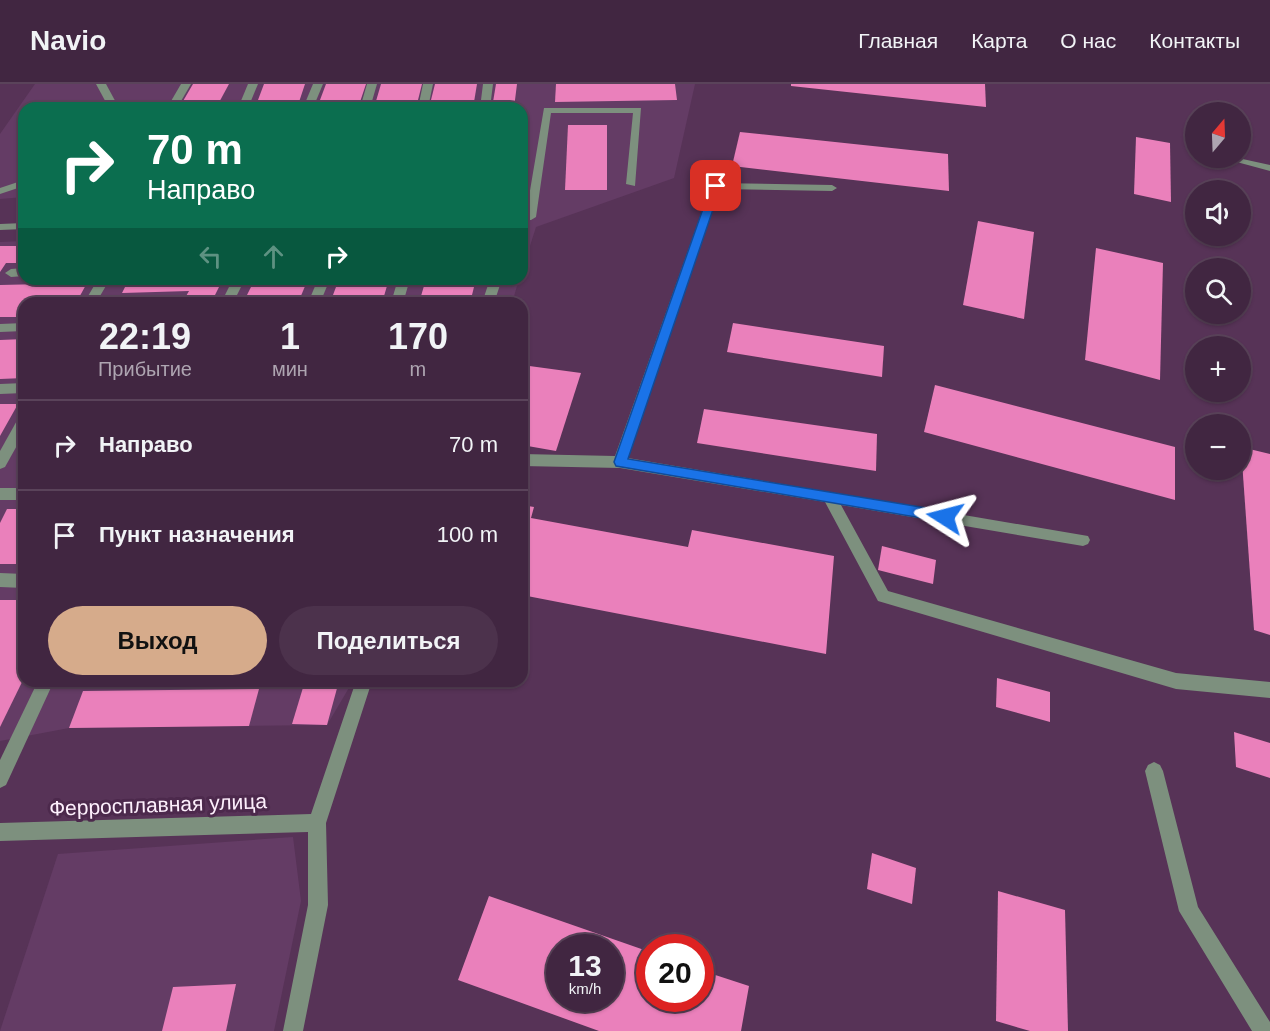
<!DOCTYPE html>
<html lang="ru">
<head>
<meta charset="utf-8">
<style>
	body { margin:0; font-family:Helvetica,sans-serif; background:#4c324c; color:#f1f3f6; height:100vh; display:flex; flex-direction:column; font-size:22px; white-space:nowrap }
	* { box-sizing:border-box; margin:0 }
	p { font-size:20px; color:#aea5b1 }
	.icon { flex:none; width:33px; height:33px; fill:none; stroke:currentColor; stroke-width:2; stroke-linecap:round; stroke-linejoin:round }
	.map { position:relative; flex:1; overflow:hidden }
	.panel { position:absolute; left:18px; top:213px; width:510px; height:390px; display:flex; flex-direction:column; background:#412641; border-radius:18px; box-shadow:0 2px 4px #0004,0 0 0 2px #5a435a }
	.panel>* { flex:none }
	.guide { position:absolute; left:18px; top:18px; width:510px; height:183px; border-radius:18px; box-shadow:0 2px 4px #0004,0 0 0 2px #5a435a; background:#0b6e4f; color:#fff; overflow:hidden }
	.needle { width:39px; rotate:19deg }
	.buttons { position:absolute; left:1185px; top:18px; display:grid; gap:12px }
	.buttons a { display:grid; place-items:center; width:66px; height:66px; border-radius:50%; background:#412641; box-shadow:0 2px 4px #0004,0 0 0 2px #5a435a; font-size:30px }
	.speed { position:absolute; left:546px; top:850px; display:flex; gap:12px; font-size:30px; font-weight:700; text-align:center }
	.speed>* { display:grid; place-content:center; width:78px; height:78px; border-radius:50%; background:#412641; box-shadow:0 2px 4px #0004,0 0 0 2px #5a435a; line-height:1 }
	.speed small { font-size:15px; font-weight:400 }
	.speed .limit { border:9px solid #d22; background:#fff; color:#111 }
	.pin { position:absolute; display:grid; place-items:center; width:51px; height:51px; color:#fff; margin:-26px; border-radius:12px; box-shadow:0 3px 9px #0006 }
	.me { position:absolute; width:66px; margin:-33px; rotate:279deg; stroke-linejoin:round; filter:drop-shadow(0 0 4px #0008) }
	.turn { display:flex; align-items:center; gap:21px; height:126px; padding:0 30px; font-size:27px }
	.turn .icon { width:78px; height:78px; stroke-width:2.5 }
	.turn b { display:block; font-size:42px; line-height:51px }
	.lanes { display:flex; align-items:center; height:57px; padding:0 30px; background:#0003; justify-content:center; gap:30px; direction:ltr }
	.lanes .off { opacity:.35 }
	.eta { display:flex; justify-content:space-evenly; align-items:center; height:102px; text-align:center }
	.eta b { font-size:36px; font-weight:700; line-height:42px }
	.cta { display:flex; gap:12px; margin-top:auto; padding:12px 30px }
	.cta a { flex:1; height:69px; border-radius:36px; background:#d6ab8b; color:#111; font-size:24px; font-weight:700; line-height:69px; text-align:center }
	.cta a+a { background:#4c324c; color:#f1f3f6 }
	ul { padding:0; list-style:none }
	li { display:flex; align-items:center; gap:18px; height:90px; padding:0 30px; border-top:2px solid #5a435a }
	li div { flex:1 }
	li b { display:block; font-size:22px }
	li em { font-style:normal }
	header { display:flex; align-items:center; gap:36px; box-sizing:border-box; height:84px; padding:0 30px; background:#412641; border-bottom:2px solid #5a435a }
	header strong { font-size:28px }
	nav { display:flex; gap:33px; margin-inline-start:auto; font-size:21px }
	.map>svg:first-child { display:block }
	.built { fill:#643c65 }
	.building { fill:#ea80bb; fill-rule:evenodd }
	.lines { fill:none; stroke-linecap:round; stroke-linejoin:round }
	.minor { fill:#7d907e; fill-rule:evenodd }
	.route { fill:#1a73e8; stroke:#114b97; stroke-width:1.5 }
	.labels { text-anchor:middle; stroke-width:6; stroke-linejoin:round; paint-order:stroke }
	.near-street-label { font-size:21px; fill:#fdeffc; stroke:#4c294c }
</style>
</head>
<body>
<header>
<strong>Navio</strong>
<nav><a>Главная</a><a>Карта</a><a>О нас</a><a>Контакты</a></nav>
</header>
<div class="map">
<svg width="1270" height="947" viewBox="0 0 1270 947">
	<rect width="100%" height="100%" fill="#573357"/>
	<g class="built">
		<polygon points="35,0 695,0 674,94 536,143 522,187 522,24 24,24 24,113 0,115 0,50"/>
		<polygon points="24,157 24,195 519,195 512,219 24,219 24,597 353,597 327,641 69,644 0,657 0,158"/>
		<polygon points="293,753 301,817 274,947 0,947 58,770"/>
	</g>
	<g class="building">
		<polygon points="193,0 229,0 216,24 179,24"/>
		<polygon points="264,0 305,0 297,24 255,24"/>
		<polygon points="326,0 366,0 358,24 317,24"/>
		<polygon points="381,0 422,0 416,24 374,24"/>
		<polygon points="435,0 477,0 473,24 429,24"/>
		<polygon points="496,0 517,0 514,24 492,24"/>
		<polygon points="556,0 675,0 677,16 555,18"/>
		<polygon points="791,0 985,0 986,23 791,2"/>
		<polygon points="568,41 607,41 607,106 565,106"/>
		<polygon points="740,48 948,70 949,107 732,82"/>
		<polygon points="1136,53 1170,59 1171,118 1134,110"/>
		<polygon points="978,137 1034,148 1024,235 963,221"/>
		<polygon points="0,162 24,162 24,179 6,179 0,188"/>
		<polygon points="1096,164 1163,179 1160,296 1085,276"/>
		<polygon points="129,195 223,195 211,219 182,219 189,207 122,209"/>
		<polygon points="255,195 308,195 298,219 243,219"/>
		<polygon points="339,195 389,195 382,219 330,219"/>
		<polygon points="426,195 476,195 470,219 419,219"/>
		<polygon points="87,199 76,219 24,219 24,233 0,233 0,201"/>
		<polygon points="733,239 884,262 882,293 727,268"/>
		<polygon points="24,255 24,294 0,295 0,256"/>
		<polygon points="522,281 581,289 556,367 522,361"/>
		<polygon points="935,301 1175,363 1175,416 924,348"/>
		<polygon points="0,320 18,320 0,352"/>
		<polygon points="704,325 877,350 876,387 697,359"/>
		<polygon points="1241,363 1270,370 1270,551 1254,546"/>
		<polygon points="522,421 534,423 531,434 688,463 692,446 834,472 826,570 522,511"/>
		<polygon points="7,425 24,425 24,480 0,480 0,439"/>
		<polygon points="882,462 936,476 933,500 878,486"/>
		<polygon points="0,516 24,516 24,594 0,643"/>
		<polygon points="997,594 1050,608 1050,638 996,623"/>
		<polygon points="305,597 339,597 327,641 292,640"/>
		<polygon points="259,605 249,642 69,644 83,607"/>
		<polygon points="1234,648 1270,659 1270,694 1236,683"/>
		<polygon points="872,769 916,784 912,820 867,805"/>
		<polygon points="998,807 1065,826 1068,947 1030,947 996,937"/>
		<path d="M489,812l161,56v47h50v-29l49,16 -8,45h-142l-141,-51zM560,864h50v51h-50z"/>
		<polygon points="236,900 226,947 162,947 173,903"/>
	</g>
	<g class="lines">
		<g class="minor">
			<polygon points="96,0 106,0 119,24 109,24"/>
			<polygon points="181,0 191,0 177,24 167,24"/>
			<polygon points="248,0 258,0 248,24 238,24"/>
			<polygon points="313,0 323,0 313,24 303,24"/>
			<polygon points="367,0 377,0 370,24 360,24"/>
			<polygon points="423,0 433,0 428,24 418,24"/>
			<polygon points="483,0 493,0 490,24 480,24"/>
			<polygon points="544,24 641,24 635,102 626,100 633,29 551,29 536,133 531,136 522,136 522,130 526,130"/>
			<polygon points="1222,74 1238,74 1270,81 1270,87"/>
			<polygon points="24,96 24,102 0,110 0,104"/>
			<polygon points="716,99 832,101 837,104 832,107 720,105 628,374 1088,452 1090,456 1088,460 1083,462 841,421 888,507 1176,589 1270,598 1270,614 1176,605 878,517 825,418 620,384 522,382 522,370 615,372 711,102"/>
			<polygon points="24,139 24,145 0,146 0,140"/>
			<polygon points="24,184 24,192 11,193 5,189 11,185"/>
			<polygon points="98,195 110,195 100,212 174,212 180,216 178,219 84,219"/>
			<polygon points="233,195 245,195 233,219 221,219"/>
			<polygon points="318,195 330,195 320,219 308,219"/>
			<polygon points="398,195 410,195 403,219 391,219"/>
			<polygon points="490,195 502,195 494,219 482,219"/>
			<polygon points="24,239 24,247 0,248 0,240"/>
			<polygon points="24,299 24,309 0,310 0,300"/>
			<polygon points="24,332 24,349 5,383 0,385 0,367 19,333"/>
			<rect x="0" y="404" width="24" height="12"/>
			<polygon points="0,489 24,490 24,504 0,503"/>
			<polygon points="38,597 54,597 6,701 0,704 0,676"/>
			<polygon points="356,597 372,597 326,739 328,821 303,947 283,947 308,821 308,748 0,757 0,739 311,730"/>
			<polygon points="1154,678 1160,681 1163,687 1198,823 1270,938 1270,947 1252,947 1179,827 1145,687 1148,681"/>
		</g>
	</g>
	<polygon class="route" points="716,99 721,102 628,375 945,427 952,433 950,437 945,438 616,382 614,378 711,102"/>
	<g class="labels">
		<g class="near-street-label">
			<text transform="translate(158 721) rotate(-2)" y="7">Ферросплавная улица</text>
		</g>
	</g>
</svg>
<div class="buttons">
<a><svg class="needle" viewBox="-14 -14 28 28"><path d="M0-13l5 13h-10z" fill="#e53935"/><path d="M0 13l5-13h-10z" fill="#aea5b1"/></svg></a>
<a><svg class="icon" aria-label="sound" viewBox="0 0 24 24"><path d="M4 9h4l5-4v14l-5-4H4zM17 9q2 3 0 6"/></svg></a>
<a><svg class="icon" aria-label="search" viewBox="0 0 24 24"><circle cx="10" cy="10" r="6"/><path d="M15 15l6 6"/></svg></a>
<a>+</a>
<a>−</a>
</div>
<div class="speed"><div>13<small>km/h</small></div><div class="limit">20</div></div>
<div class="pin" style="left:716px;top:102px;background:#d93025"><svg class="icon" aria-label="arrive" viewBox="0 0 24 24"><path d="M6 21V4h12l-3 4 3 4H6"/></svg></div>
<svg class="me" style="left:945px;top:433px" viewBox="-20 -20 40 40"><path d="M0-17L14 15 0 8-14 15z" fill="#1a73e8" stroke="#fff" stroke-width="4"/></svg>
<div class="guide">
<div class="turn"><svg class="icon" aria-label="right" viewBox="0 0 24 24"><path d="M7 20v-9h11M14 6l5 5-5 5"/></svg><div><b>70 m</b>Направо</div></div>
<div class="lanes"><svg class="icon off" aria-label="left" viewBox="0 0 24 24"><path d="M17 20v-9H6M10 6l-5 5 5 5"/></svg><svg class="icon off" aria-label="ahead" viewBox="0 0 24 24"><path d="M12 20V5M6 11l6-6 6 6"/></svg><svg class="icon" aria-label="right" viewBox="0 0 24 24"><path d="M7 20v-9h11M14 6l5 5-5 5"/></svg></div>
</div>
<section class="panel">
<div class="eta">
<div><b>22:19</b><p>Прибытие</p></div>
<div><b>1</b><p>мин</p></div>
<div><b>170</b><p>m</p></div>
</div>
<ul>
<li><svg class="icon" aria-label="right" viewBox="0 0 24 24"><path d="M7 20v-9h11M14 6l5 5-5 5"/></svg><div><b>Направо</b></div><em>70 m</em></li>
<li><svg class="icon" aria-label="arrive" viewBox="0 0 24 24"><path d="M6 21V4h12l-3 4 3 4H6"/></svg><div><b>Пункт назначения</b></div><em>100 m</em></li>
</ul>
<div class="cta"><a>Выход</a><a>Поделиться</a></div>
</section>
</div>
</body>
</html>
